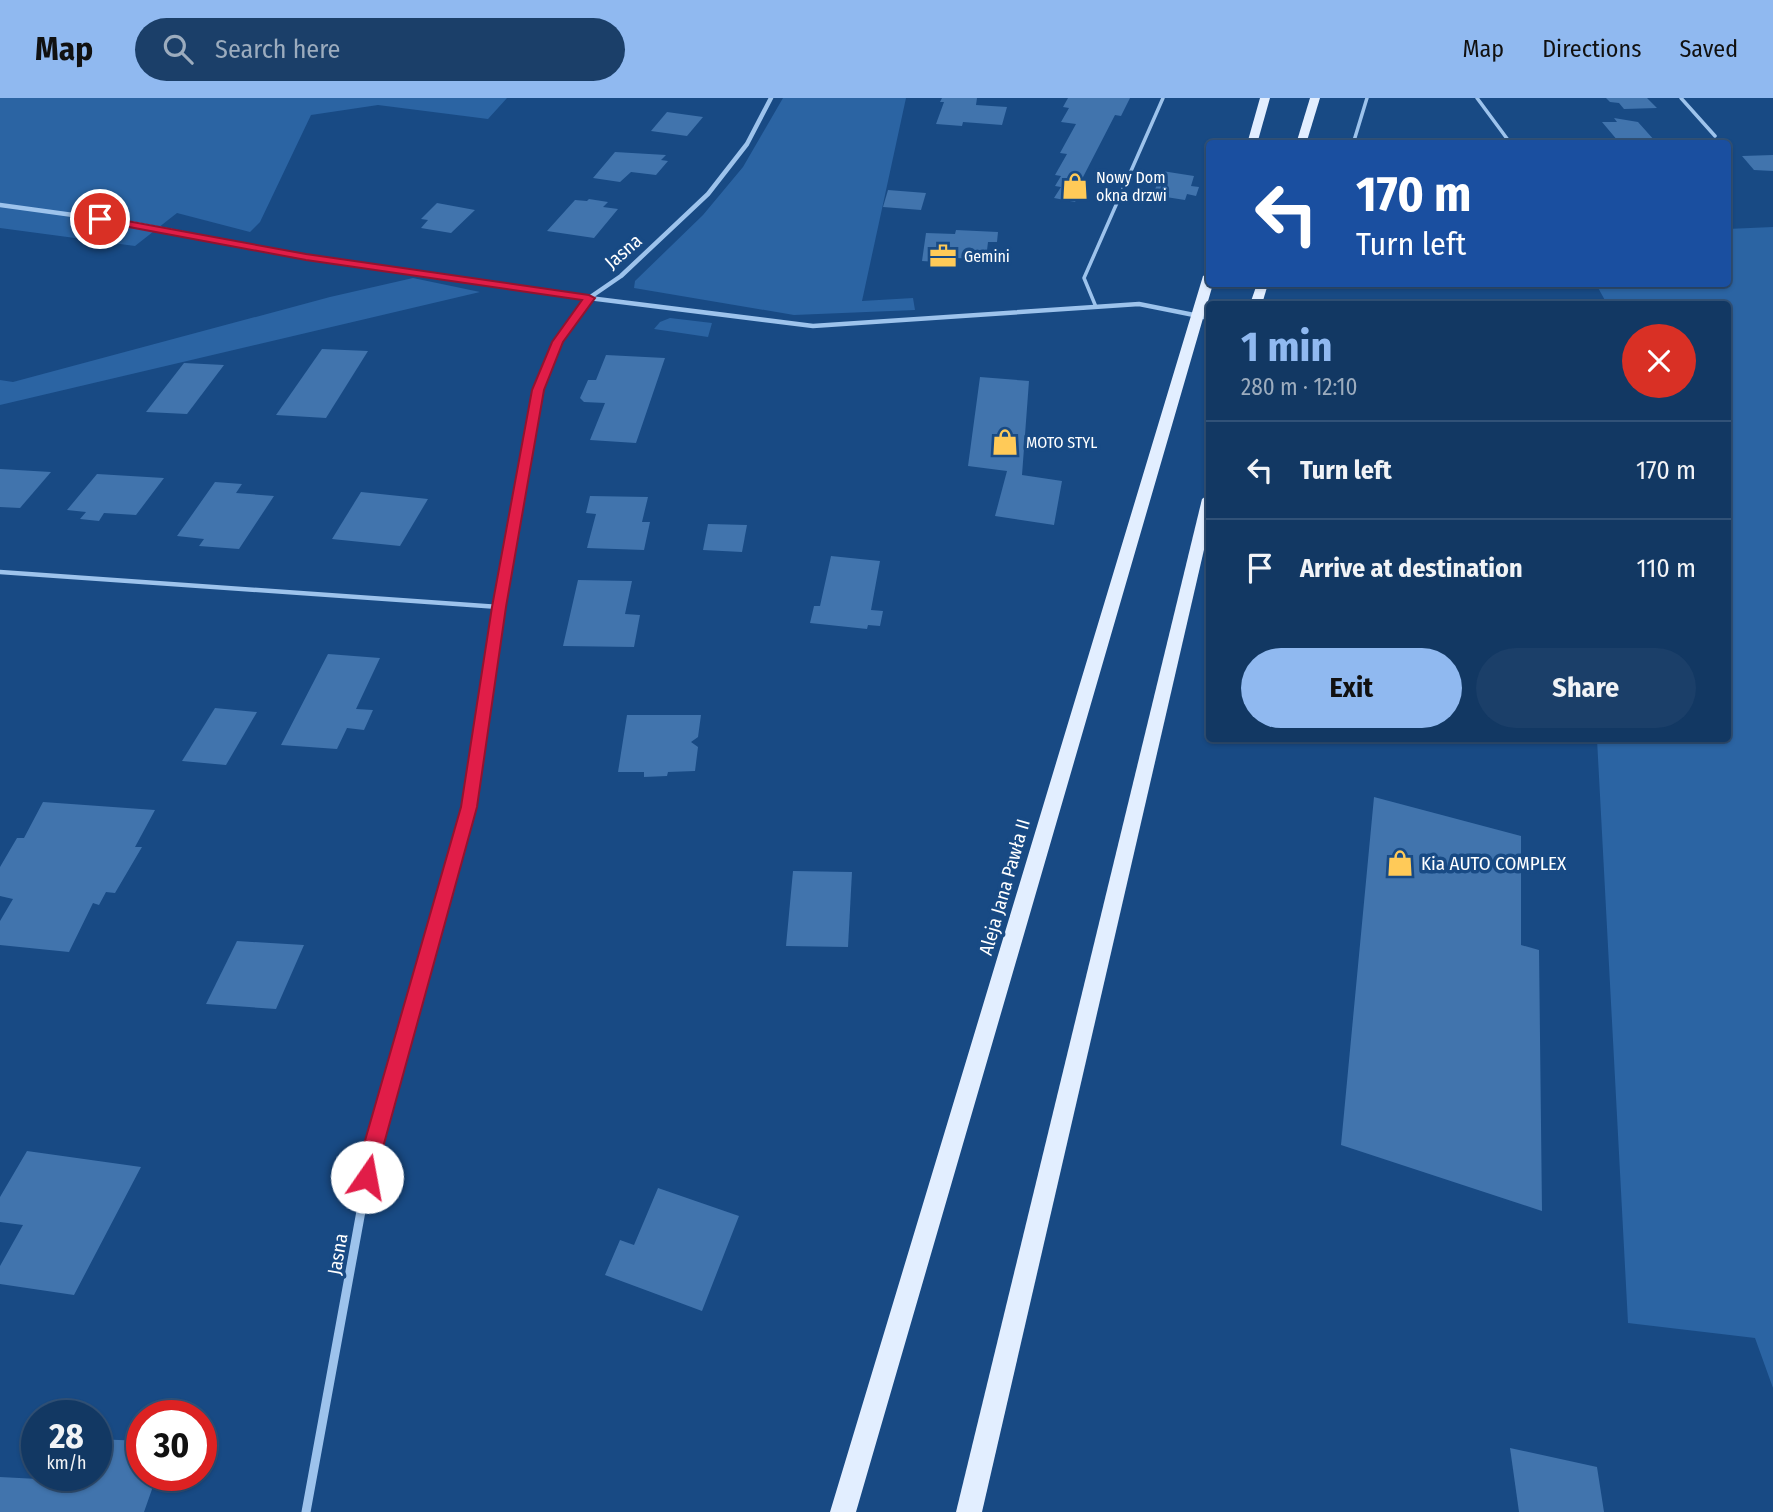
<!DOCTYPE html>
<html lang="en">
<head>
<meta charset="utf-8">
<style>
	body { margin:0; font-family:"Fira Sans Condensed",sans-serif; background:#1b3f69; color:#f1f3f6; height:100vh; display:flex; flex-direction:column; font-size:26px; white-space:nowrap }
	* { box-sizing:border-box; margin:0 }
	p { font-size:23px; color:#9cacbe }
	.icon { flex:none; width:38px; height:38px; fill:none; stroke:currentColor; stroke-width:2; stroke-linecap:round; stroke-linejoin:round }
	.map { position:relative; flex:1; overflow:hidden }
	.details { position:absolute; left:1206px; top:203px; width:525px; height:441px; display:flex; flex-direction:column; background:#123863; border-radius:7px; box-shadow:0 2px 5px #0004,0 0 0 2px #315278 }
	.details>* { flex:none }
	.guide { position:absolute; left:1206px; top:42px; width:525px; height:147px; border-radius:7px; box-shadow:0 2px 5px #0004,0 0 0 2px #315278; background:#1a4fa0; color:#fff; overflow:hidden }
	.speed { position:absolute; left:21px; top:1302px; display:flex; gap:14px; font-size:35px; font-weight:700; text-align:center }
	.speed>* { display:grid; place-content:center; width:91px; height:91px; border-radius:50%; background:#123863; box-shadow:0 2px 5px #0004,0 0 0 2px #315278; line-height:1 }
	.speed small { font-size:18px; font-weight:400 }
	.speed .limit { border:10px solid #d22; background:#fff; color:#111 }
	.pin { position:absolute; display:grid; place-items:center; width:60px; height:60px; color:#fff; margin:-30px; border:4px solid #fff; border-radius:50%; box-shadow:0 2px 7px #0007 }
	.me { position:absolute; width:77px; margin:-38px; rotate:12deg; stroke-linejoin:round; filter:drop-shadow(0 0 5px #0008) }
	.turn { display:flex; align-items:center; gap:24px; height:147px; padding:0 35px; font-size:32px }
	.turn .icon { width:91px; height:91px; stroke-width:2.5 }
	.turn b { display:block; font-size:49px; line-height:60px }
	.round { display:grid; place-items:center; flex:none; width:74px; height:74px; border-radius:37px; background:#1b3f69 }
	.summary { display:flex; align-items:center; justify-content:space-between; height:119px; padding:0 35px }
	h1 { font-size:42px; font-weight:700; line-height:52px; color:#90b9f0 }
	.button { display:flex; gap:14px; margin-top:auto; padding:14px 35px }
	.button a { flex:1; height:80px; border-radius:42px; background:#90b9f0; color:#111; font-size:28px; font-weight:700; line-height:80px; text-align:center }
	.button a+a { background:#1b3f69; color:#f1f3f6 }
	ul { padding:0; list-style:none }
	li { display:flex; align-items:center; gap:21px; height:98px; padding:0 35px; border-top:2px solid #315278 }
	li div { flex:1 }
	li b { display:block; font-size:26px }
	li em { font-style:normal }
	header { display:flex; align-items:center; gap:42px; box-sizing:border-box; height:98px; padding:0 35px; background:#90b9f0; color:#111 }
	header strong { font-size:33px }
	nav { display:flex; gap:38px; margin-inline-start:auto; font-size:24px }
	.search { width:490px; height:63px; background:#1b3f69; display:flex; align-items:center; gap:18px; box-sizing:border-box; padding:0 24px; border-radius:38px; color:#9cacbe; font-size:26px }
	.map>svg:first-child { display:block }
	.green { fill:#2b64a3 }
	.building { fill:#4174ad }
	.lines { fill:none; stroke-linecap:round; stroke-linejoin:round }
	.service-far1 { stroke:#9dc3ec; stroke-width:3.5 }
	.service { stroke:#9dc3ec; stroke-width:4.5 }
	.minor-far3 { stroke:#9dc3ec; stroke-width:4.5 }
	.minor-far2 { stroke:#9dc3ec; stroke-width:5 }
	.minor-far1 { stroke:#9dc3ec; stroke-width:7 }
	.minor { stroke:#9dc3ec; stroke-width:9 }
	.primary { fill:#e2eeff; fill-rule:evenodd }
	.route { fill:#e11d48; stroke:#92132f; stroke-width:2 }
	.labels { text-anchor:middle; stroke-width:7; stroke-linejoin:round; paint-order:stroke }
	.far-poi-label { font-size:16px; fill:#fff; stroke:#184a84; text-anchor:start }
	.street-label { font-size:19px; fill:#fff; stroke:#184a84 }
	.poi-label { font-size:19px; fill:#fff; stroke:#184a84; text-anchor:start }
</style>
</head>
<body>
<header>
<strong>Map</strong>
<div class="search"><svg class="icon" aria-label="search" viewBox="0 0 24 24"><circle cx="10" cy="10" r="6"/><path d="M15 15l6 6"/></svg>Search here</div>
<nav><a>Map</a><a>Directions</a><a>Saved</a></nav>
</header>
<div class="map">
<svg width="1773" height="1414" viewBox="0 0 1773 1414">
	<rect width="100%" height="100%" fill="#184a84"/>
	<g class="green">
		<polygon points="0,0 507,0 488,21 378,7 311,17 260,124 250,134 177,115 135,148 0,130"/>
		<polygon points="783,0 906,0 862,203 913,200 915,212 794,217 634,190 635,183 703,117 743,69"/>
		<polygon points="1773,129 1773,1290 1755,1240 1628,1225 1597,641 1727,640 1727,451 1733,451 1727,440 1727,206 1607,206 1596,186 1727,186 1727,131"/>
		<polygon points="413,180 480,194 0,307 0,282 13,284 330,199"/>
		<polygon points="670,220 712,225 708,239 654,231 660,224"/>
	</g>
	<g class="building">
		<polygon points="942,0 977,0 976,7 1007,9 1002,27 963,24 962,28 936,26 944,4 940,4"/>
		<polygon points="1068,0 1130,0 1121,18 1115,17 1082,81 1088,82 1075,104 1054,100 1061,89 1055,88 1061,78 1055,77 1067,56 1060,55 1076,26 1061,24 1069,10 1063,9"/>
		<polygon points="1606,0 1647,0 1657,10 1624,11 1619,5 1610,4"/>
		<polygon points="667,14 703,19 687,38 651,33"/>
		<polygon points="1614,20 1638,24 1655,43 1618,43 1602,24 1617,24"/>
		<polygon points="615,54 666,57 661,62 668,63 656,77 631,74 620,84 593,80"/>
		<polygon points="1773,57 1773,73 1754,72 1742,58"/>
		<polygon points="1162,73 1194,78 1191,88 1199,89 1196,98 1187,96 1185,102 1153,97"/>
		<polygon points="888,92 926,95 921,112 883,109"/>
		<polygon points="589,101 608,104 603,109 618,111 594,140 547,133 575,102 587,103"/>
		<polygon points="437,105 475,112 451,135 421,130 428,122 421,121"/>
		<polygon points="956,132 998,134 997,144 988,144 986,161 955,160 953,165 922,163 926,135 955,136"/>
		<polygon points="322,251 368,253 326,320 276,317"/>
		<polygon points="606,257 665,260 636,345 590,342 605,305 584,304 580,300 588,282 596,282"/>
		<polygon points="184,265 224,267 187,316 146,314"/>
		<polygon points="980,279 1029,283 1022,377 1062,383 1054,427 995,418 1007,373 968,368"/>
		<polygon points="0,371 51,374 20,410 0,409"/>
		<polygon points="97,376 164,380 136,417 104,415 99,423 80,421 86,414 67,412"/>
		<polygon points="215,384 242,386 236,395 274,398 239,451 199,448 204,441 177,438"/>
		<polygon points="361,394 428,401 400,448 332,441"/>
		<polygon points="590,398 648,399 642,424 650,424 644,452 587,450 596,416 586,415"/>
		<polygon points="708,426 747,427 742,454 703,452"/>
		<polygon points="831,458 880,463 871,512 883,513 880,528 868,527 867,531 810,525 814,508 820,508"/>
		<polygon points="578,482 632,483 625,516 640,517 634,549 563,548"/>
		<polygon points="328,556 380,560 356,611 373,612 364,632 347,630 337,651 281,647"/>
		<polygon points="215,610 257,614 226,667 182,663"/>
		<polygon points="627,617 701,617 698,639 691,644 698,649 695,673 668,674 667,678 644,679 644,674 618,674"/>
		<polygon points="1374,699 1521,738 1521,847 1539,852 1542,1113 1341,1047"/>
		<polygon points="43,704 155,712 135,749 142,749 115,795 106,794 99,807 93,805 69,854 0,847 0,823 13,801 0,798 0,769 17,740 24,740"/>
		<polygon points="793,773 852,774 848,849 786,848"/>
		<polygon points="237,843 304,847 276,911 206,906"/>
		<polygon points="27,1053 141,1069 74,1197 0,1186 0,1168 23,1127 0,1124 0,1099"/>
		<polygon points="658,1090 739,1118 702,1213 605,1177 620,1142 634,1147"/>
		<polygon points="96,1341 142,1343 142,1377 157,1377 144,1414 0,1414 0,1379 38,1381 40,1377 96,1377"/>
		<polygon points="1510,1350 1597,1369 1604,1414 1519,1414"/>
	</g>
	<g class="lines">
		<g class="service-far1">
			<polyline points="1477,0 1511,46"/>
			<polyline points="1681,0 1715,38"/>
			<polyline points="1353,46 1367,0"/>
			<polyline points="1288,186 1312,189 1318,186"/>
			<polyline points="1096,209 1084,180 1163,0"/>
		</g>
		<polyline class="service" points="0,474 499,509"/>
		<g class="minor-far3">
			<polyline points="0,107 124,124 306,159 589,200 813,228 1139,206 1209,220"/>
			<polyline points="564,235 589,200 621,178 708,96 747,46 771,0"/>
		</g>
		<polyline class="minor-far2" points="495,535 538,292 558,244 566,233"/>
		<polyline class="minor-far1" points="409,921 469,709 495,534"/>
		<polyline class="minor" points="306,1414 372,1053 410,919"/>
		<g class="primary">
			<polygon points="1260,0 1270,0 1257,46 1247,46"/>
			<polygon points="1310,0 1320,0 1306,46 1296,46"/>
			<polygon points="1209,175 1209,186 1213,186 856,1414 830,1414 1203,178"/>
			<polygon points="1257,186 1268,186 1262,206 1250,206"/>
			<polygon points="1209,396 1209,430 982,1414 956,1414 1202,401"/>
		</g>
	</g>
	<polygon class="route" points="100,118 306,156 589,197 595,200 563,244 544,292 506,509 477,709 382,1053 374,1086 367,1089 360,1086 357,1079 362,1053 461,709 492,509 532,292 552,244 582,202 306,162 97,123 96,121"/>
	<defs>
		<symbol id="shop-bare" viewBox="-9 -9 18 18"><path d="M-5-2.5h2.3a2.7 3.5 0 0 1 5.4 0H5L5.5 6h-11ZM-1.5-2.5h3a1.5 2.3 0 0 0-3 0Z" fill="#ffca58" stroke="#184a84" stroke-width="2.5" paint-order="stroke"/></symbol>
		<symbol id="office-bare" viewBox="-9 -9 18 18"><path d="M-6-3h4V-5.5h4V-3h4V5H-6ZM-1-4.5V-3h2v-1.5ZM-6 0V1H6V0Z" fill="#ffca58" stroke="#184a84" stroke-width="2.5" paint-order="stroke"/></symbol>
	</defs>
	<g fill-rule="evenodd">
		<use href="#shop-bare" x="1056" y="69" width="38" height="38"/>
		<use href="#office-bare" x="924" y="139" width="38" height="38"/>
		<use href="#shop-bare" x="986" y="325" width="38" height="38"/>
		<use href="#shop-bare" x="1381" y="746" width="38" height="38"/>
	</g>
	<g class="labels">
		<g class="far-poi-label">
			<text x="1096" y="85">Nowy Dom<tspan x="1096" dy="18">okna drzwi</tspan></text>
			<text x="964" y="164">Gemini</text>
			<text x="1026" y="350">MOTO STYL</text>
		</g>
		<g class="street-label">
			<text transform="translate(623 153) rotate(-41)" y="7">Jasna</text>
			<text transform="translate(1004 789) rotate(-74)" y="7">Aleja Jana Pawła II</text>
			<text transform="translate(337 1156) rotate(-80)" y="7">Jasna</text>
		</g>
		<g class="poi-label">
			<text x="1421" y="772">Kia AUTO COMPLEX</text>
		</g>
	</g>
</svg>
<div class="speed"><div>28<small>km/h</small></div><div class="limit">30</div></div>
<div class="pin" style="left:100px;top:121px;background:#d93025"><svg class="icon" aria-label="arrive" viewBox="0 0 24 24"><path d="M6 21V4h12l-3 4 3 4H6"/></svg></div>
<svg class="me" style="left:367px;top:1079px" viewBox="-20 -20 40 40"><circle r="19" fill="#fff"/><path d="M0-13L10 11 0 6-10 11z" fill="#e11d48"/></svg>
<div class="guide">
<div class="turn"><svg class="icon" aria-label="left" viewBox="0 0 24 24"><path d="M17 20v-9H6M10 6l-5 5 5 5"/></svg><div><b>170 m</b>Turn left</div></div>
</div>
<section class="details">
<div class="summary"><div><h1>1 min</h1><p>280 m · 12:10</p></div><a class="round" style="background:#d93025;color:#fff"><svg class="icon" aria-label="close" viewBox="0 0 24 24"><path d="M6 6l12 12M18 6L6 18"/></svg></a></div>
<ul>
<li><svg class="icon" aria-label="left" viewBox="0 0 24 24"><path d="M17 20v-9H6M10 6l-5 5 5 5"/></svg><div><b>Turn left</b></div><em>170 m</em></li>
<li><svg class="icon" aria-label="arrive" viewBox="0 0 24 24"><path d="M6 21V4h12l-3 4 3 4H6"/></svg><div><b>Arrive at destination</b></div><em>110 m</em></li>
</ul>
<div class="button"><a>Exit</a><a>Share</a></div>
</section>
</div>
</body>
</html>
